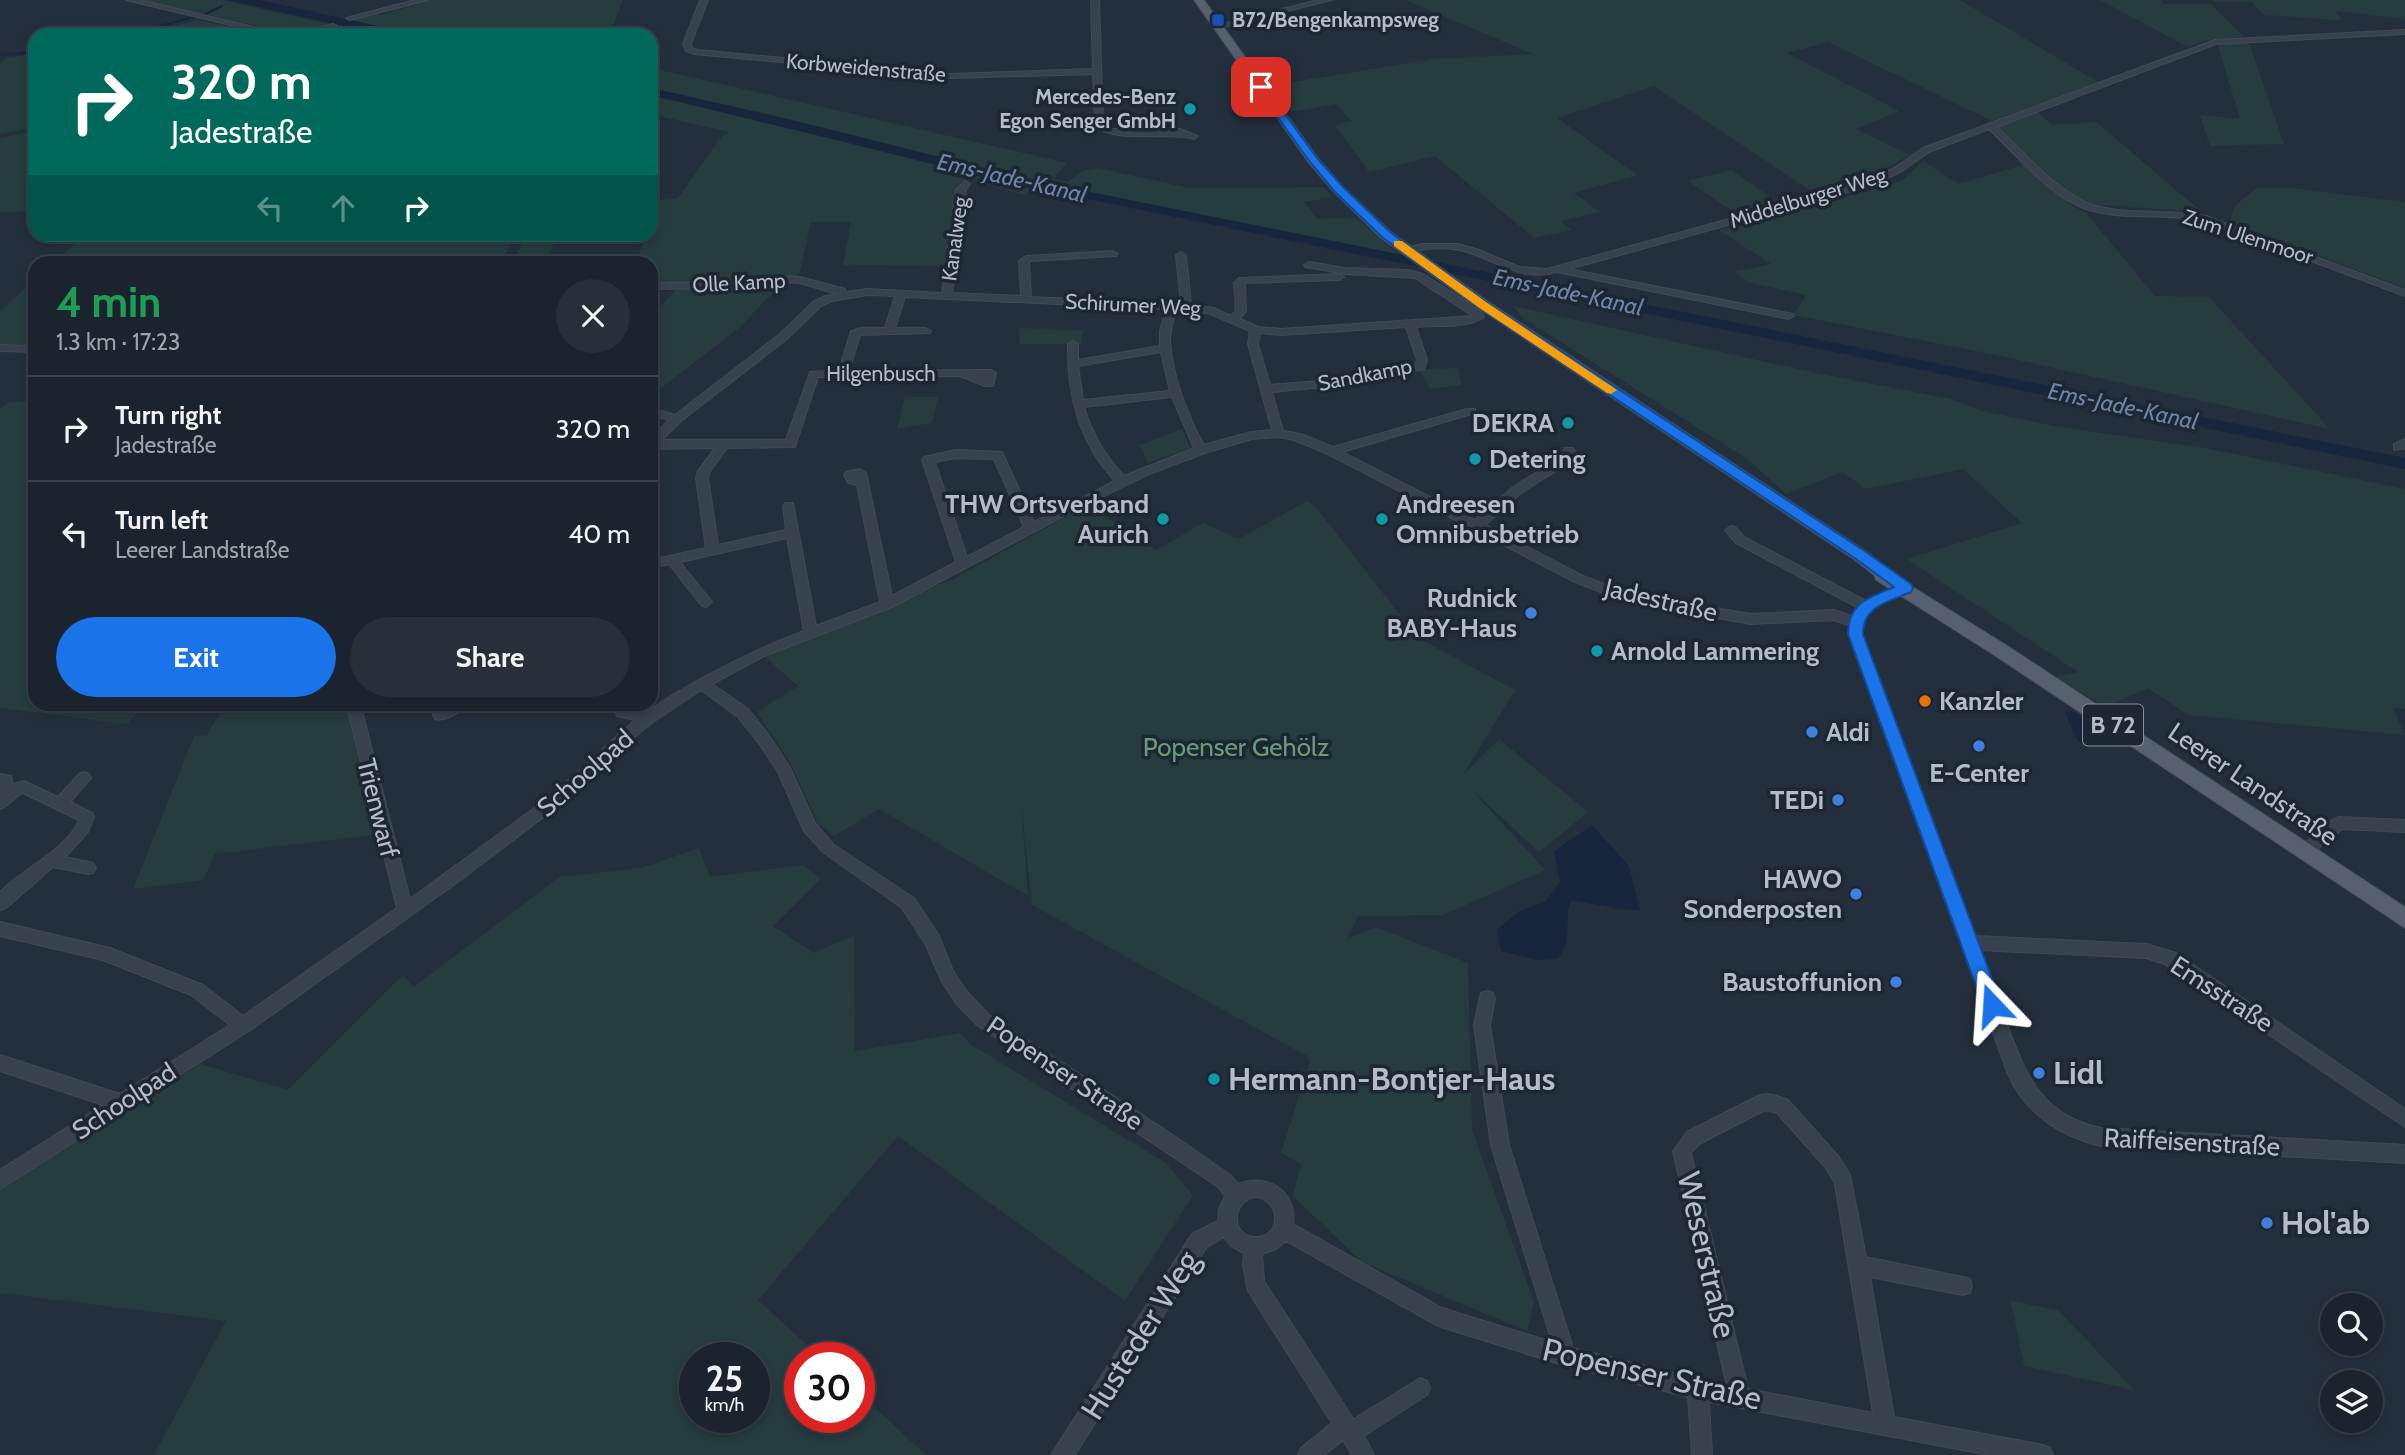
<!DOCTYPE html>
<html lang="en">
<head>
<meta charset="utf-8">
<style>
	body { margin:0; font-family:Cabin,sans-serif; background:#282f3a; color:#f1f3f6; height:100vh; display:flex; flex-direction:column; font-size:26px; white-space:nowrap }
	* { box-sizing:border-box; margin:0 }
	p { font-size:23px; color:#a0a4aa }
	.icon { flex:none; width:38px; height:38px; fill:none; stroke:currentColor; stroke-width:2; stroke-linecap:round; stroke-linejoin:round }
	.map { position:relative; flex:1; overflow:hidden }
	.details { position:absolute; left:28px; top:256px; width:630px; height:455px; display:flex; flex-direction:column; background:#1b232e; border-radius:21px; box-shadow:0 4px 10px #0003,0 0 0 2px #39404a }
	.details>* { flex:none }
	.guide { position:absolute; left:28px; top:28px; width:630px; height:214px; border-radius:21px; box-shadow:0 4px 10px #0003,0 0 0 2px #39404a; background:#00695c; color:#fff; overflow:hidden }
	.buttons { position:absolute; left:2320px; top:1293px; display:grid; gap:14px }
	.buttons a { display:grid; place-items:center; width:63px; height:63px; border-radius:50%; background:#1b232e; box-shadow:0 4px 10px #0003,0 0 0 2px #39404a; font-size:35px }
	.speed { position:absolute; left:679px; top:1342px; display:flex; gap:14px; font-size:35px; font-weight:700; text-align:center }
	.speed>* { display:grid; place-content:center; width:91px; height:91px; border-radius:50%; background:#1b232e; box-shadow:0 4px 10px #0003,0 0 0 2px #39404a; line-height:1 }
	.speed small { font-size:18px; font-weight:400 }
	.speed .limit { border:10px solid #d22; background:#fff; color:#111 }
	.pin { position:absolute; display:grid; place-items:center; width:60px; height:60px; color:#fff; margin:-30px; border-radius:14px; box-shadow:0 4px 10px #0006 }
	.me { position:absolute; width:77px; margin:-38px; rotate:340deg; stroke-linejoin:round; filter:drop-shadow(0 0 5px #0008) }
	.turn { display:flex; align-items:center; gap:24px; height:147px; padding:0 28px; font-size:32px }
	.turn .icon { width:91px; height:91px; stroke-width:2.5 }
	.turn b { display:block; font-size:49px; line-height:60px }
	.lanes { display:flex; align-items:center; height:66px; padding:0 28px; background:#0003; justify-content:center; gap:35px; direction:ltr }
	.lanes .off { opacity:.35 }
	.round { display:grid; place-items:center; flex:none; width:74px; height:74px; border-radius:37px; background:#282f3a }
	.headline { display:flex; align-items:center; justify-content:space-between; height:119px; padding:0 28px }
	h1 { font-size:42px; font-weight:700; line-height:52px; color:#1e9e55 }
	.button { display:flex; gap:14px; margin-top:auto; padding:14px 28px }
	.button a { flex:1; height:80px; border-radius:42px; background:#1a73e8; color:#fff; font-size:28px; font-weight:700; line-height:80px; text-align:center }
	.button a+a { background:#282f3a; color:#f1f3f6 }
	ul { padding:0; list-style:none }
	li { display:flex; align-items:center; gap:21px; height:105px; padding:0 28px; border-top:2px solid #39404a }
	li div { flex:1 }
	li b { display:block; font-size:26px }
	li em { font-style:normal }
	.map>svg:first-child { display:block }
	.green { fill:#263c3f; fill-rule:evenodd }
	.water { fill:#17263c }
	.lines { fill:none; stroke-linecap:round; stroke-linejoin:round }
	.stream { stroke:#17263c; stroke-width:2 }
	.minor-casing { stroke:#414a57; stroke-width:2 }
	.major-casing { stroke:#414a57; stroke-width:2 }
	.minor { fill:#38414e; fill-rule:evenodd }
	.major { fill:#56606e; fill-rule:evenodd }
	.route { fill:#1a73e8; stroke:#114b97; stroke-width:2 }
	.slow { fill:#f59e0b }
	.transit-dot { fill:#1a4fb4; stroke:#1d2633; stroke-width:2.5 }
	.culture-dot { fill:#0f9aa8; stroke:#1d2633; stroke-width:2.5 }
	.shop-dot { fill:#3f7fe0; stroke:#1d2633; stroke-width:2.5 }
	.food-dot { fill:#e8710a; stroke:#1d2633; stroke-width:2.5 }
	.labels { text-anchor:middle; stroke-width:7; stroke-linejoin:round; paint-order:stroke }
	.far-poi-label { font-size:21px; font-weight:bold; fill:#b4bcc9; stroke:#1d2633; text-anchor:start }
	.far-street-label { font-size:21px; fill:#b4bcc9; stroke:#1d2633 }
	.far-water-label { font-size:23px; font-style:italic; fill:#6d86a8; stroke:#1d2633 }
	.shield { fill:#1d2633; stroke:#878f9c; stroke-width:2 }
	.shield-label { font-size:24px; font-weight:bold; fill:#b4bcc9 }
	.poi-label { font-size:26px; font-weight:bold; fill:#b4bcc9; stroke:#1d2633; text-anchor:end }
	.street-label { font-size:26px; fill:#b4bcc9; stroke:#1d2633 }
	.park-label { font-size:26px; fill:#6b9a76; stroke:#1d2633 }
	.near-poi-label { font-size:32px; font-weight:bold; fill:#b4bcc9; stroke:#1d2633; text-anchor:start }
	.near-street-label { font-size:32px; fill:#b4bcc9; stroke:#1d2633 }
</style>
</head>
<body>
<div class="map">
<svg width="2405" height="1455" viewBox="0 0 2405 1455">
	<rect width="100%" height="100%" fill="#242f3e"/>
	<g class="green">
		<polygon points="143,0 222,0 331,25 296,35"/>
		<polygon points="432,0 623,0 609,35 495,35 428,23 485,35 419,35 351,20 371,13 381,15"/>
		<polygon points="1405,0 1960,0 2098,82 1992,121 1828,42 1787,53 1899,111 1856,129 1910,155 1867,179 1816,194 1654,86 1557,118 1637,175 1574,193 1600,212 1561,221 1571,230 1534,238 1435,156 1369,172 1335,125 1351,121 1337,104 1290,112 1274,85 1434,59 1533,54"/>
		<polygon points="2100,0 2161,0 2164,4 2210,4 2244,37 2207,40 2188,47"/>
		<polygon points="2212,0 2405,0 2405,19 2336,11 2341,20 2264,15 2252,2 2214,2"/>
		<polygon points="198,20 270,35 135,35"/>
		<polygon points="2233,42 2249,42 2284,144 2210,146 2200,115 2240,119 2218,46"/>
		<polygon points="35,54 35,127 0,134 0,63 7,58"/>
		<polygon points="651,68 1067,163 1053,179 1068,182 1082,171 1098,168 1189,188 1323,187 1333,197 1304,202 1318,219 1355,217 1398,254 1025,179 777,116 651,88"/>
		<polygon points="651,96 771,123 1033,190 1024,195 968,179 957,191 946,266 843,265 851,222 811,222 799,275 793,277 774,276 719,282 651,282 651,262 635,262 647,235 651,234 651,225 662,199 677,199 722,136 729,132 651,114"/>
		<polygon points="2036,111 2052,125 2096,122 2202,212 2100,205 2084,201 2072,196 1996,127"/>
		<polygon points="35,131 35,211 0,212 0,138"/>
		<polygon points="1923,161 1958,184 2026,164 2068,203 2086,213 2155,296 2209,297 2330,429 1986,353 1794,315 1806,295 1751,283 1734,272 1771,264 1719,230 1887,186 1904,179"/>
		<polygon points="1731,170 1779,203 1738,215 1688,181"/>
		<polygon points="2258,187 2290,188 2405,202 2405,288 2229,222 2236,205"/>
		<polygon points="85,235 85,234 516,235 501,262 54,262"/>
		<polygon points="526,235 559,235 544,262 513,262"/>
		<polygon points="35,280 35,345 0,344 0,311"/>
		<polygon points="783,282 739,328 651,396 651,316 677,289 712,289"/>
		<polygon points="1513,306 1816,373 1951,399 1978,410 2054,426 2205,448 2405,489 2405,709 2393,708 2405,735 2189,715 2148,688 2105,707 2056,677 2078,672 1907,559 2022,523 1963,469 1866,489 1842,472 1786,494 1749,460 1524,319"/>
		<polygon points="1018,328 1083,330 1081,344 1020,344"/>
		<polygon points="1458,368 1462,385 1431,389 1420,371 1423,369"/>
		<polygon points="905,397 938,397 932,423 897,429"/>
		<polygon points="35,401 35,704 145,704 127,724 0,708 0,409 9,402"/>
		<polygon points="1182,429 1190,448 1148,463 1140,445"/>
		<polygon points="1307,501 1315,506 1418,638 1515,690 1463,775 1499,739 1588,812 1539,852 1470,788 1545,870 1443,915 1358,916 1347,939 1376,927 1468,963 1472,1130 1534,1302 1527,1331 1362,1262 1293,1196 1301,1164 1281,1153 1310,1061 1307,1056 1032,905 1021,803 1028,896 879,809 834,836 817,822 791,764 757,712 798,686 763,655 888,608 936,585 952,580 1087,505 1156,550 1203,523 1239,539"/>
		<polygon points="225,704 349,704 349,718 375,830 373,835 215,854 203,880 133,889 194,736 207,735"/>
		<path d="M699,848l11,29 93,-12 18,14 -48,47 41,27 40,-18 1,116 105,-18 10,11 196,119 27,32 -68,106 -227,-165 -140,164 63,58h-21v60h59v-25l67,62h-772l72,-134 -226,-28v-104l201,-125 87,26 115,-115 11,12 145,-110 82,-9zM695,1358h59v60h-59z"/>
		<polygon points="2011,1301 2058,1310 2134,1390 2024,1366"/>
	</g>
	<g class="water">
		<polygon points="228,0 260,0 418,35 384,35"/>
		<polygon points="651,88 833,130 1026,179 2405,458 2405,469 1024,186 651,95"/>
		<polygon points="2073,711 2104,733 2108,741 2083,745 2077,740 2065,713"/>
		<polygon points="1592,825 1629,866 1640,910 1619,909 1572,900 1568,911 1567,942 1558,959 1537,960 1501,951 1497,930 1519,911 1545,902 1560,882 1554,851"/>
	</g>
	<g class="lines">
		<g class="stream">
			<polyline points="205,14 222,6"/>
			<polyline points="129,35 193,17"/>
			<polyline points="0,55 35,52"/>
		</g>
		<defs>
			<g id="minor">
				<polygon points="126,0 140,0 287,35 273,35"/>
				<polygon points="415,0 428,0 350,20 346,18"/>
				<path d="M700,0h8l-17,44 1,4 6,2 253,24 142,-5 -2,-69h8l4,125 8,4h69l18,7 -4,3c-28,-8 -78,5 -99,-13l-2,-52 -142,4 -257,-24 -8,-3 -3,-7z"/>
				<polygon points="1318,0 1332,0 1218,28 1214,26"/>
				<polygon points="333,24 337,26 336,28 310,35 297,35"/>
				<path d="M2405,30v4l-189,10 -219,83c26,24 62,67 96,78 36,11 76,3 113,11l199,74v6l-204,-76c-37,-7 -79,1 -115,-11 -35,-12 -70,-54 -97,-80l-60,23 -27,19 -29,14 -304,84 224,45 1,2 -5,3 -232,-47c-35,10 -58,-10 -90,-20 -20,-6 -41,-4 -61,1l-5,-3 21,-6h35l19,5 44,18 27,2 320,-88 29,-14 27,-19 292,-108z"/>
				<path d="M965,181l5,3 -4,6 -14,103 69,3 -2,-35 7,-5 87,-5 5,3 -2,2 -85,5 -2,1 2,35 150,7 -5,-49 5,-3 5,3 5,50 23,3 17,8 5,-5 -2,-28 5,-5 100,-4 5,3 -5,3 -94,3 1,28 -6,8 18,8 23,2 192,-13 -58,-38 -70,-4 -39,-7 -2,-2 5,-3 36,6 63,2 15,4 58,37 3,6c-16,12 -48,8 -68,10l11,33 -3,9 -69,15 -83,8 11,39 18,3 32,13 134,-38h8v4l-133,39 133,68 38,-33 47,-29 5,-10h8l2,3 -7,12 -47,30 -36,32 98,51 48,18 120,20 83,-4 17,6 6,-9 -121,-64 -11,-13 6,-4 4,1 9,10 122,64 35,-16h10l1,3 -1,3c-23,11 -49,13 -49,43l112,302 172,8 30,9 229,156v18l-240,-163 -19,-6 -167,-8c10,26 19,51 29,77 19,51 35,89 93,101l304,17v18l-304,-17c-41,-10 -75,-32 -93,-72l-160,-440 1,-9 -15,-5 -83,4 -127,-23 -49,-19 -247,-128 -34,-14 -16,-3 -26,2 -47,14 -56,21 -68,33 -189,100 -128,49 -52,28 36,25 23,29 20,32 24,53 18,21 81,54 25,38 14,35 15,22 21,22 181,118 60,42 8,9c29,-12 60,8 55,40l149,84 110,34 -61,-197 -17,-120 7,-32 6,-2 6,2 2,5 -5,27 19,120 64,203 154,38 -54,-235 14,-19 71,-36c9,-4 21,0 30,4l50,56 12,19 16,82 97,20 7,2 2,7 -2,7 -7,2 -93,-18 24,140 149,28 7,3 3,7h-64l-280,-53 3,53h-20l-4,-58 -122,-31 -128,-40 -152,-85 -10,8 -14,5 2,27 88,136 2,2 66,-41 7,3 3,7 -3,7 -63,41 10,19h-22l-9,-15 -19,15h-26l3,-7 31,-25 -84,-132 -5,-27 1,-11 -13,-7 -7,-9 -18,11 -131,207h-24l141,-221 26,-13 1,-12 6,-13 -7,-9 -241,-162 -21,-22 -15,-23 -15,-35 -24,-37 -79,-56 -19,-21 -26,-59 -17,-26 -23,-29 -37,-27 -48,32 -32,26 -60,56 -106,80 -206,147 -249,158v-19l103,-65 -103,-34v-16l120,39 110,-69 -39,-30 -88,-35 -103,-24v-14l110,26 93,37 40,31 154,-108 -48,-193 1,-11h14l-1,11 47,184 141,-103 84,-76 -18,-4 -4,-12h14l1,4 18,4c52,-34 100,-59 158,-81l-17,-93 -107,24 32,40 -6,5 -5,-2 -32,-41 -18,4v-8l55,-12 -10,-70 2,-7 17,-23 -64,1v-11l18,-18 -18,-5v-7l24,7 105,-81 33,-32 12,-6 12,-2 -37,-11 -15,-1 -57,6 -77,1v-6l77,-1 57,-6 15,1 45,12v3l22,-3 75,4 14,-103zM867,295l28,1 -10,32h-23l-11,3 -12,40 -29,1 -24,68h-124l19,-19 107,-83 33,-32 11,-5zM905,297l261,12 -6,22v15l-82,14v-16l-5,-3 -5,3c-1,52 11,98 47,137l-81,41 -32,-70 -46,-2 -32,7 -2,3 34,102 -64,34 -26,-123 -6,-4 -14,3 -2,3 4,8 9,2 23,117 -64,24 -23,-123h-8l-2,3 3,24 -68,15 -10,-67 2,-7 17,-23 68,-1 23,-70 142,-1 25,10h8l3,-13 -5,-3 -142,1 11,-36 70,-2 1,-2 -5,-3h-31zM1176,310l32,3 42,18 -2,13 24,86 -21,2 -47,13c-16,-27 -34,-76 -34,-108 1,-9 3,-18 6,-27zM1406,327l11,33 -2,5 -60,13 -85,7 -12,-41 2,-11 21,2zM1161,352l9,39 -87,9 -5,-34zM1172,397l22,51 -70,28c-19,-20 -32,-42 -40,-69zM956,458l38,1 30,68 -57,30 -32,-95zM1765,1110l12,3 49,55 9,16 38,229 -125,-24 -57,-236 8,-9zM1256,1197c25,3 26,40 0,40 -26,0 -25,-37 0,-40z"/>
				<polygon points="0,345 35,346 35,352 0,351"/>
				<polygon points="2405,439 2405,448 2394,450 2394,444"/>
				<path d="M449,704h18c-6,8 -22,18 -32,15l-2,-4 2,-4z"/>
				<path d="M84,772l5,2 2,4 -21,24 22,11 2,4 -6,15 -23,25 28,6 3,5 -3,5 -5,1 -35,-7 -47,41 -6,2v-18c22,-23 67,-42 79,-72l-56,-27c-10,3 -13,13 -23,16v-35l11,2 2,8 11,-3 34,16 21,-23z"/>
				<polygon points="2339,817 2405,820 2405,832 2342,829 2309,856 2304,858 2299,856 2296,852 2299,848 2334,819"/>
			</g>
			<polygon id="major" points="1194,0 1204,0 1317,157 1343,187 1391,232 1487,301 1867,552 1903,581 2006,645 2405,907 2405,928 1994,655 1876,580 1874,575 1855,560 1477,307 1381,238 1335,193 1309,163"/>
		</defs>
		<use href="#minor" class="minor-casing"/>
		<use href="#major" class="major-casing"/>
		<use href="#minor" class="minor"/>
		<use href="#major" class="major"/>
	</g>
	<path class="route" d="M1258,85h6l53,73 26,29 47,45 96,70 380,250 45,32 2,4 -2,4c-23,10 -48,14 -48,42l139,371 -3,6 -7,3 -6,-3 -3,-6 -135,-371c0,-32 21,-36 46,-47l-38,-28 -378,-252 -96,-70 -47,-45 -25,-30 -54,-75z"/>
	<polygon class="slow" points="1394,241 1402,241 1486,302 1617,390 1611,394 1607,393 1478,307 1394,246"/>
	<rect class="transit-dot" x="1211" y="13" width="14" height="14" rx="3.5"/>
	<g class="culture-dot">
		<circle cx="1190" cy="109" r="7"/>
		<circle cx="1568" cy="423" r="7"/>
		<circle cx="1475" cy="459" r="7"/>
		<circle cx="1163" cy="519" r="7"/>
		<circle cx="1382" cy="519" r="7"/>
		<circle cx="1597" cy="651" r="7"/>
		<circle cx="1214" cy="1079" r="7"/>
	</g>
	<g class="shop-dot">
		<circle cx="1531" cy="613" r="7"/>
		<circle cx="1812" cy="732" r="7"/>
		<circle cx="1979" cy="746" r="7"/>
		<circle cx="1838" cy="800" r="7"/>
		<circle cx="1856" cy="894" r="7"/>
		<circle cx="1896" cy="982" r="7"/>
		<circle cx="2039" cy="1073" r="7"/>
		<circle cx="2267" cy="1223" r="7"/>
	</g>
	<circle class="food-dot" cx="1925" cy="701" r="7"/>
	<g class="labels">
		<g class="far-poi-label">
			<text x="1232" y="27">B72/Bengenkampsweg</text>
			<text x="1176" y="104" text-anchor="end">Mercedes-Benz<tspan x="1176" dy="24">Egon Senger GmbH</tspan></text>
		</g>
		<g class="far-street-label">
			<text transform="translate(866 68) rotate(5)" y="7">Korbweidenstraße</text>
			<text transform="translate(1808 198) rotate(-17)" y="7">Middelburger Weg</text>
			<text transform="translate(2248 237) rotate(18)" y="7">Zum Ulenmoor</text>
			<text transform="translate(955 239) rotate(-82)" y="7">Kanalweg</text>
			<text transform="translate(739 283) rotate(-3)" y="7">Olle Kamp</text>
			<text transform="translate(1133 305) rotate(3)" y="7">Schirumer Weg</text>
			<text x="881" y="381">Hilgenbusch</text>
			<text transform="translate(1365 375) rotate(-11)" y="7">Sandkamp</text>
		</g>
		<g class="far-water-label">
			<text transform="translate(1012 178) rotate(13)" y="8">Ems-Jade-Kanal</text>
			<text transform="translate(1568 292) rotate(12)" y="8">Ems-Jade-Kanal</text>
			<text transform="translate(2123 406) rotate(12)" y="8">Ems-Jade-Kanal</text>
		</g>
		<rect class="shield" x="2083" y="704.5" width="60" height="41" rx="5"/>
		<g class="shield-label">
			<text x="2113" y="733">B 72</text>
		</g>
		<g class="poi-label">
			<text x="1554" y="432">DEKRA</text>
			<text x="1489" y="468" text-anchor="start">Detering</text>
			<text x="1149" y="513">THW Ortsverband<tspan x="1149" dy="30">Aurich</tspan></text>
			<text x="1396" y="513" text-anchor="start">Andreesen<tspan x="1396" dy="30">Omnibusbetrieb</tspan></text>
			<text x="1517" y="607">Rudnick<tspan x="1517" dy="30">BABY-Haus</tspan></text>
			<text x="1611" y="660" text-anchor="start">Arnold Lammering</text>
			<text x="1939" y="710" text-anchor="start">Kanzler</text>
			<text x="1826" y="741" text-anchor="start">Aldi</text>
			<text x="1979" y="782" text-anchor="middle">E-Center</text>
			<text x="1824" y="809">TEDi</text>
			<text x="1842" y="888">HAWO<tspan x="1842" dy="30">Sonderposten</tspan></text>
			<text x="1882" y="991">Baustoffunion</text>
		</g>
		<g class="street-label">
			<text transform="translate(1661 600) rotate(13)" y="9">Jadestraße</text>
			<text transform="translate(585 773) rotate(-41)" y="9">Schoolpad</text>
			<text transform="translate(2253 784) rotate(34)" y="9">Leerer Landstraße</text>
			<text transform="translate(378 808) rotate(76)" y="9">Trienwarf</text>
			<text transform="translate(2222 994) rotate(33)" y="9">Emsstraße</text>
			<text transform="translate(1065 1073) rotate(34)" y="9">Popenser Straße</text>
			<text transform="translate(124 1101) rotate(-33)" y="9">Schoolpad</text>
			<text transform="translate(2192 1142) rotate(3)" y="9">Raiffeisenstraße</text>
		</g>
		<g class="park-label">
			<text x="1236" y="756">Popenser Gehölz</text>
		</g>
		<g class="near-poi-label">
			<text x="2053" y="1084">Lidl</text>
			<text x="1228" y="1090">Hermann-Bontjer-Haus</text>
			<text x="2281" y="1234">Hol'ab</text>
		</g>
		<g class="near-street-label">
			<text transform="translate(1707 1255) rotate(77)" y="11">Weserstraße</text>
			<text transform="translate(1140 1335) rotate(-58)" y="11">Husteder Weg</text>
			<text transform="translate(1652 1374) rotate(13)" y="11">Popenser Straße</text>
		</g>
	</g>
</svg>
<div class="buttons">
<a><svg class="icon" aria-label="search" viewBox="0 0 24 24"><circle cx="10" cy="10" r="6"/><path d="M15 15l6 6"/></svg></a>
<a><svg class="icon" aria-label="layers" viewBox="0 0 24 24"><path d="M12 4l9 5-9 5-9-5zM3 14l9 5 9-5"/></svg></a>
</div>
<div class="speed"><div>25<small>km/h</small></div><div class="limit">30</div></div>
<div class="pin" style="left:1261px;top:87px;background:#d93025"><svg class="icon" aria-label="arrive" viewBox="0 0 24 24"><path d="M6 21V4h12l-3 4 3 4H6"/></svg></div>
<svg class="me" style="left:1992px;top:1005px" viewBox="-20 -20 40 40"><path d="M0-17L14 15 0 8-14 15z" fill="#1a73e8" stroke="#fff" stroke-width="4"/></svg>
<div class="guide">
<div class="turn"><svg class="icon" aria-label="right" viewBox="0 0 24 24"><path d="M7 20v-9h11M14 6l5 5-5 5"/></svg><div><b>320 m</b>Jadestraße</div></div>
<div class="lanes"><svg class="icon off" aria-label="left" viewBox="0 0 24 24"><path d="M17 20v-9H6M10 6l-5 5 5 5"/></svg><svg class="icon off" aria-label="ahead" viewBox="0 0 24 24"><path d="M12 20V5M6 11l6-6 6 6"/></svg><svg class="icon" aria-label="right" viewBox="0 0 24 24"><path d="M7 20v-9h11M14 6l5 5-5 5"/></svg></div>
</div>
<section class="details">
<div class="headline"><div><h1>4 min</h1><p>1.3 km · 17:23</p></div><a class="round"><svg class="icon" aria-label="close" viewBox="0 0 24 24"><path d="M6 6l12 12M18 6L6 18"/></svg></a></div>
<ul>
<li><svg class="icon" aria-label="right" viewBox="0 0 24 24"><path d="M7 20v-9h11M14 6l5 5-5 5"/></svg><div><b>Turn right</b><p>Jadestraße</p></div><em>320 m</em></li>
<li><svg class="icon" aria-label="left" viewBox="0 0 24 24"><path d="M17 20v-9H6M10 6l-5 5 5 5"/></svg><div><b>Turn left</b><p>Leerer Landstraße</p></div><em>40 m</em></li>
</ul>
<div class="button"><a>Exit</a><a>Share</a></div>
</section>
</div>
</body>
</html>
